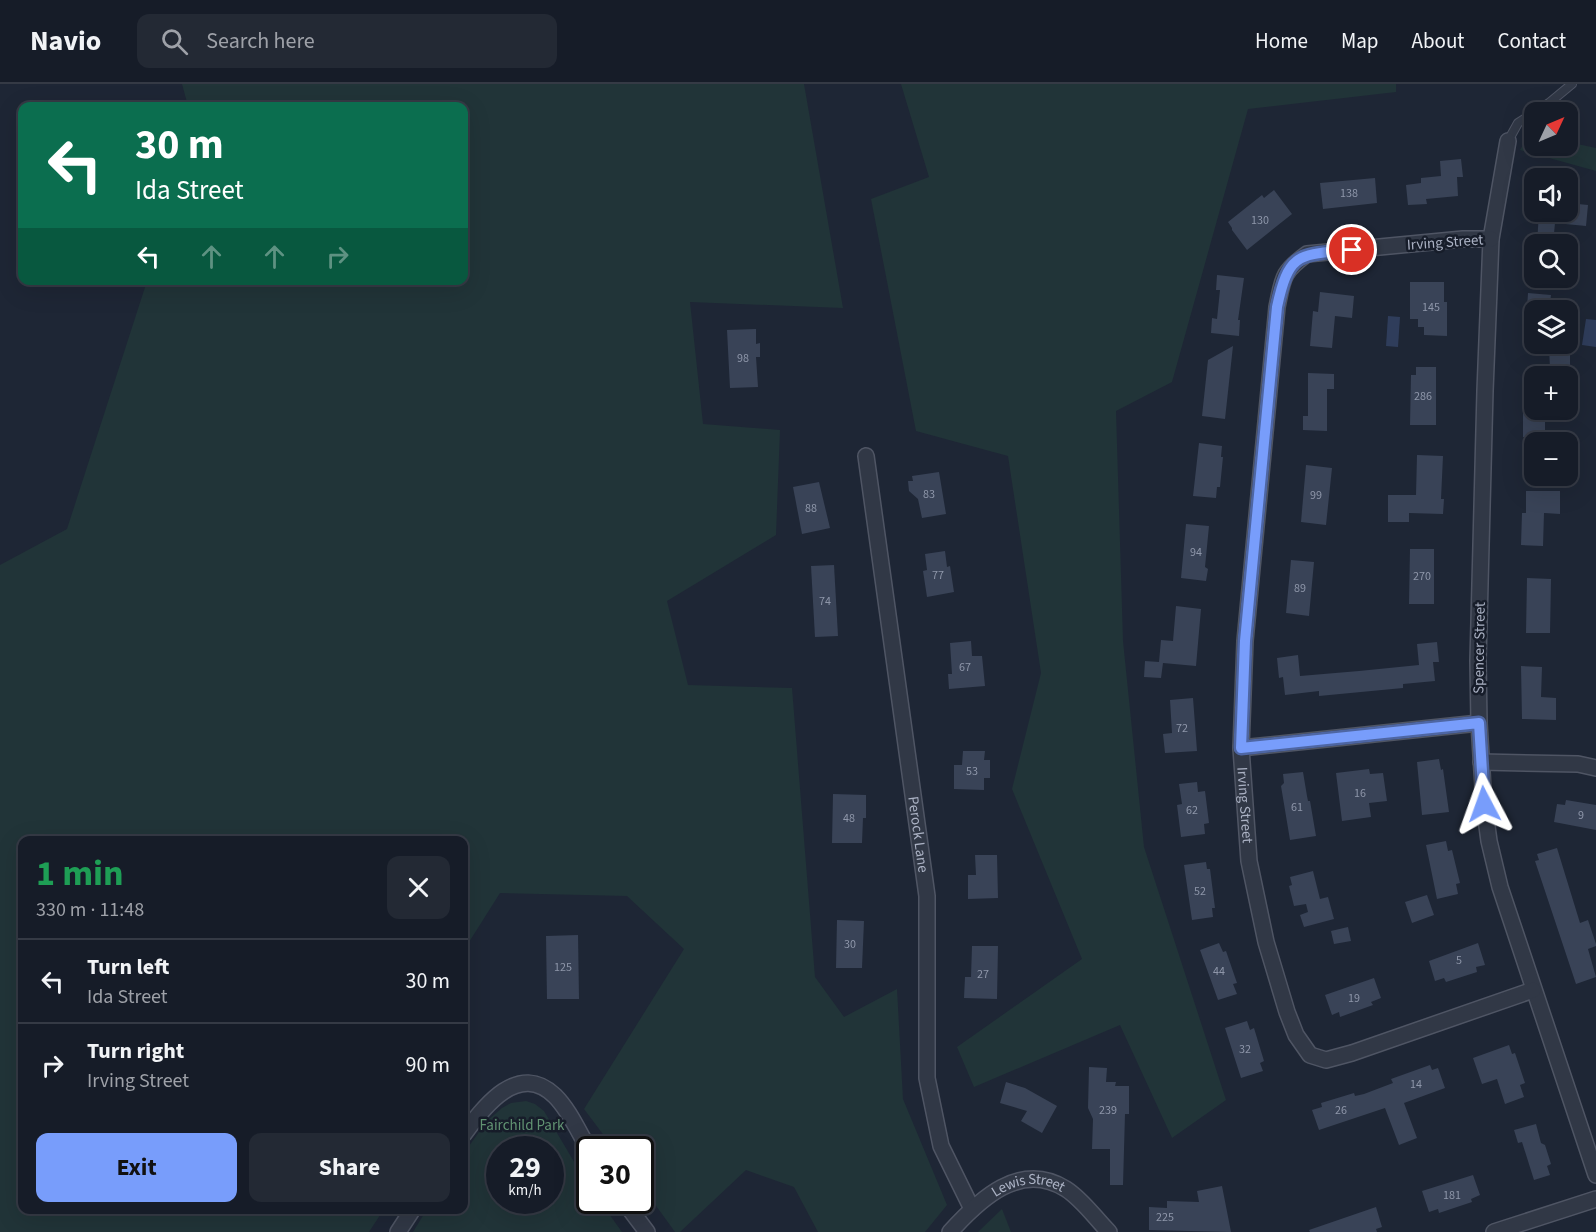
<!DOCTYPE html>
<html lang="en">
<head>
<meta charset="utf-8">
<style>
	body { margin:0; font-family:"Source Sans 3",sans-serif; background:#232934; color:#f1f3f6; height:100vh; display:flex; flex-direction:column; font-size:22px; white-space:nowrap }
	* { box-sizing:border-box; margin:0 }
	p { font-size:20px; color:#9ea1a8 }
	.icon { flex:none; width:33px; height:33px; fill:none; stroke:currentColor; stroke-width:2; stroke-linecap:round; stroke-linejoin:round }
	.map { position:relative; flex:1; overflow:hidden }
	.sheet { position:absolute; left:18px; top:752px; width:450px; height:378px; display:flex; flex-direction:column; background:#161c28; border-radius:12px; box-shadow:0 6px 24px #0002,0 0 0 2px #353a45 }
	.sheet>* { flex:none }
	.hud { position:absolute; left:18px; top:18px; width:450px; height:183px; border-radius:12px; box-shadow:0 6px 24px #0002,0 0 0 2px #353a45; background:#0b6e4f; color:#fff; overflow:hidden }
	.needle { width:39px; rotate:46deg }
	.fabs { position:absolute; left:1524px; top:18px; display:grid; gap:12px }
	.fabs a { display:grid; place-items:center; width:54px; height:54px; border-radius:12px; background:#161c28; box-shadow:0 6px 24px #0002,0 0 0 2px #353a45; font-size:30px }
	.speed { position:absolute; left:486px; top:1052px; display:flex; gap:12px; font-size:30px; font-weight:700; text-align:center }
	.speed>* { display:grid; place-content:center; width:78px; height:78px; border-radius:50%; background:#161c28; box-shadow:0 6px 24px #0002,0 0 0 2px #353a45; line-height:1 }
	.speed small { font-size:15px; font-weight:400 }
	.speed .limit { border:3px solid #111; border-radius:9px; background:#fff; color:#111 }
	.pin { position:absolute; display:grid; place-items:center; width:51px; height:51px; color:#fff; margin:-26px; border:3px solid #fff; border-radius:50%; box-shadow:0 2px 6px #0007 }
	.me { position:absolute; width:66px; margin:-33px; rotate:356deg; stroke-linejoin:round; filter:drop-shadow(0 0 4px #0008) }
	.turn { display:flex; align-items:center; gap:21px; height:126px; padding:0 18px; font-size:27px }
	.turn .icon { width:78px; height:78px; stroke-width:2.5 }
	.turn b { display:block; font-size:42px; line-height:51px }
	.lanes { display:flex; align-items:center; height:57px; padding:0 18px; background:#0003; justify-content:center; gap:30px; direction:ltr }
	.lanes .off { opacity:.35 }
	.round { display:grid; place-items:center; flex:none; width:63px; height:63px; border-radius:12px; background:#232934 }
	.overview { display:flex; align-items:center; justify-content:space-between; height:102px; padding:0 18px }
	h1 { font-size:36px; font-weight:700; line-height:45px; color:#1e9e55 }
	.button { display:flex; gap:12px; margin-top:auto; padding:12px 18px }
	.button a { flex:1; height:69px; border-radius:12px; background:#789dfb; color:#111; font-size:24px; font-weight:700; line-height:69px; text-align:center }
	.button a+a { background:#232934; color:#f1f3f6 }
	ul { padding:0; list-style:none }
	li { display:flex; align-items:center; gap:18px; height:84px; padding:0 18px; border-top:2px solid #353a45 }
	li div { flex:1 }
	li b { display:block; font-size:22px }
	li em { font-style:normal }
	header { display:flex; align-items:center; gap:36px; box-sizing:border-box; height:84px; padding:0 30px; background:#161c28; border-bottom:2px solid #353a45 }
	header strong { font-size:28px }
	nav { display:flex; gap:33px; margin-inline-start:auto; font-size:21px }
	.search { width:420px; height:54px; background:#232934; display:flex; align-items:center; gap:15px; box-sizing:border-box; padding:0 21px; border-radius:12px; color:#9ea1a8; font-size:22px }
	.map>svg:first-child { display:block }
	.green { fill:#213438; fill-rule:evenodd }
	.water { fill:#2f3d5b }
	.building { fill:#394357 }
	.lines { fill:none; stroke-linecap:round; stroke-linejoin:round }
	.service-casing { stroke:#4f5564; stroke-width:10 }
	.minor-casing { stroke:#4f5564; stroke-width:18 }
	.service { stroke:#313846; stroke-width:8 }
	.minor { stroke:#313846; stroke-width:15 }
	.route-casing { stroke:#4e66a3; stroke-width:15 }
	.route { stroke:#789dfb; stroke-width:10 }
	.labels { text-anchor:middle; stroke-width:5; stroke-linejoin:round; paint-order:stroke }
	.number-label { font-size:12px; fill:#8e96a9 }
	.street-label { font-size:15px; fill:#abb2c4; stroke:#171d2a }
	.park-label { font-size:15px; fill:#629473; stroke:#171d2a }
</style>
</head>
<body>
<header>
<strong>Navio</strong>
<div class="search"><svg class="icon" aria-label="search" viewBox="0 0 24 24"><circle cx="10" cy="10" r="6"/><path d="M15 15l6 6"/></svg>Search here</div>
<nav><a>Home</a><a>Map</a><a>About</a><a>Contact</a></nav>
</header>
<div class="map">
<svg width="1596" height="1148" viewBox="0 0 1596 1148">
	<rect width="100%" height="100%" fill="#1e2635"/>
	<g class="green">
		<polygon points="182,0 804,0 843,224 690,218 703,340 780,346 776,451 667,517 688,601 792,604 815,893 844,933 897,905 903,1015 947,1121 925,1148 818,1148 794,1103 746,1086 680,1148 675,1148 641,1101 640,1065 614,1065 584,1025 684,865 627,812 500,809 464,866 464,756 22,756 22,1125 384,1125 369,1148 0,1148 0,481 67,445 147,197 464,196 464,22 188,22"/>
		<polygon points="901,0 1396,0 1396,8 1248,25 1172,298 1116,327 1123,557 1144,763 1226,1016 1172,1054 1120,941 974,1003 957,963 1082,875 1012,705 1041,589 1008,372 916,347 871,115 929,93"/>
		<polygon points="1534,47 1534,62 1568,62 1568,58 1596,64 1596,87 1520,66 1526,55"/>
		<path d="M526,1017l9,3 9,7 45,76 1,13h9l23,32h-209l14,-23h37v-56l23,-32 15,-13 9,-5zM500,1065h50v51h-50z"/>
		<polygon points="1002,1125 1011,1148 978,1148"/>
	</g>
	<g class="water">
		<polygon points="1388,232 1400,233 1398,263 1386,262"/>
		<polygon points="1586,235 1596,236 1596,263 1582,261"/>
	</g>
	<g class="building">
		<polygon points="1461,75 1463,93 1457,93 1458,112 1426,115 1427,120 1408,121 1406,101 1421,99 1421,94 1441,92 1440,77"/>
		<polygon points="1375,94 1377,119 1323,125 1320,99"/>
		<polygon points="1274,106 1292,130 1247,166 1232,146 1232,144 1228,138 1262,111 1264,114"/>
		<polygon points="1568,119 1588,121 1586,142 1555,139 1553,160 1537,160 1539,128 1568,128"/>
		<polygon points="1217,191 1244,194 1238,236 1240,236 1239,252 1211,249 1212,234 1217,235 1220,206 1216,206"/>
		<polygon points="1410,198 1444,198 1444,218 1447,218 1447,252 1424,251 1424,243 1418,243 1418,235 1410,235"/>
		<polygon points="1320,208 1354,212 1352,234 1335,232 1332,264 1310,262 1313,227 1318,228"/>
		<polygon points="1528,209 1551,211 1549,226 1527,226"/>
		<polygon points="756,245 756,260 760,259 760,273 756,273 758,303 730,304 727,246"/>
		<polygon points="1233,262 1225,335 1202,332 1208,276"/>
		<polygon points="1549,263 1570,263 1570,285 1550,285"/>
		<polygon points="1416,283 1436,283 1436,341 1410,341 1411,291 1416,291"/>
		<polygon points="1308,289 1334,290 1334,305 1327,305 1327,347 1303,346 1303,332 1308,332"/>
		<polygon points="1523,326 1545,326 1545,358 1527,358 1527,354 1523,353"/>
		<polygon points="1199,359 1222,362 1221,373 1223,373 1220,403 1217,403 1216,414 1193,412"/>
		<polygon points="1417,371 1443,372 1441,415 1444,415 1443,430 1409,429 1409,438 1388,438 1388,411 1416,411"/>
		<polygon points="1306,381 1332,384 1326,441 1301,438"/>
		<polygon points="939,388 946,430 922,434 918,415 909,407 908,397 913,397 912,392"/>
		<polygon points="819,398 830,444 802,450 793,403"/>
		<polygon points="1526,407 1560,407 1560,430 1544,429 1543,462 1521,461 1522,429 1526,429"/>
		<polygon points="1186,440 1209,442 1205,483 1208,485 1206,497 1181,494"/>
		<polygon points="1410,465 1434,465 1434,520 1409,520"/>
		<polygon points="945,467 947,483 950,482 954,508 927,513 923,487 927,486 925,470"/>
		<polygon points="1291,476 1314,478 1309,532 1286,529"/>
		<polygon points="834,481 838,552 815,553 811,482"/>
		<polygon points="1527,494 1551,495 1550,549 1526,549"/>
		<polygon points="1176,522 1201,525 1196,582 1163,579 1161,594 1144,593 1145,577 1159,578 1161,556 1173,557"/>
		<polygon points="971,557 972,572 982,572 985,602 949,605 948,590 952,590 950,559"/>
		<polygon points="1437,558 1439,578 1433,578 1435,597 1403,600 1403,604 1319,612 1319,607 1285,611 1283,593 1279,594 1277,574 1298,571 1300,592 1359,587 1419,581 1417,560"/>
		<polygon points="1521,582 1542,583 1541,613 1556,614 1556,636 1522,635"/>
		<polygon points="1193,614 1197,667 1165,669 1163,650 1172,649 1170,616"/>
		<polygon points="963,667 985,667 984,676 990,676 990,694 984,694 984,706 954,705 954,681 962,681"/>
		<polygon points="1439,675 1441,686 1443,685 1449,728 1422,731 1417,678"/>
		<polygon points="1369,685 1370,690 1383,689 1387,717 1369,719 1371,733 1342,737 1336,689"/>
		<polygon points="1303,688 1307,712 1308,717 1310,717 1316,752 1290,756 1281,702 1284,699 1283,690"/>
		<polygon points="1197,698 1198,708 1205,707 1209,739 1204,740 1205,750 1181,753 1177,721 1182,720 1179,700"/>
		<polygon points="833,710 866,711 866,734 863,734 862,759 832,759"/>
		<polygon points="1566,716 1596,721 1596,746 1554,738 1557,720 1565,721"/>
		<polygon points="1446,757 1448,767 1452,766 1460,799 1456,800 1458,810 1437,815 1426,761"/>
		<polygon points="1557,764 1580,839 1588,836 1596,860 1596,862 1588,865 1596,893 1576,900 1535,777 1539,776 1537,770"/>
		<polygon points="975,771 997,771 998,814 968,815 968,791 976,791"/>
		<polygon points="1206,778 1207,785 1210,785 1215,824 1212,824 1213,833 1192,836 1184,781"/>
		<polygon points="1313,787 1320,815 1328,813 1334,835 1304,843 1300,831 1308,828 1306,820 1294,822 1289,802 1292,801 1290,793"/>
		<polygon points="1427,811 1434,831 1412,839 1405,818"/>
		<polygon points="837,836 864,837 862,884 836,884"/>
		<polygon points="1348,843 1351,857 1334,860 1331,847"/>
		<polygon points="578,851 579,915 547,915 546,852"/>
		<polygon points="1219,859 1223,868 1226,867 1237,899 1233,900 1237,910 1218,916 1200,866"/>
		<polygon points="1478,859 1485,881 1476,883 1477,888 1446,898 1444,894 1435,897 1429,877"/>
		<polygon points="972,862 998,862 997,915 964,914 965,893 971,893"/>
		<polygon points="1374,894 1381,914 1371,918 1373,921 1340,933 1339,928 1332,931 1325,911"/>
		<polygon points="1247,937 1250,946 1254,944 1264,977 1260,979 1263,987 1241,994 1225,944"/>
		<polygon points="1509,961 1512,970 1515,969 1525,999 1520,1001 1524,1013 1505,1020 1497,995 1482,1000 1473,974"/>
		<polygon points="1430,981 1432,986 1438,984 1445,1004 1404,1019 1417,1054 1399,1061 1385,1024 1319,1046 1312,1026 1322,1023 1321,1019 1354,1009 1355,1012 1364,1010 1393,999 1391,995"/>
		<polygon points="1089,983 1107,984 1106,998 1116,998 1115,1002 1129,1002 1129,1030 1125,1030 1123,1101 1110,1101 1110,1065 1092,1065 1093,1035 1088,1024"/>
		<polygon points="1006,998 1025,1004 1057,1022 1042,1049 1021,1037 1027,1027 1000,1019"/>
		<polygon points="1536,1040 1541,1059 1545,1061 1551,1080 1547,1082 1550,1091 1534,1096 1522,1058 1518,1059 1514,1046"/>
		<polygon points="1473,1091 1480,1111 1471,1115 1472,1118 1439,1129 1438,1125 1429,1128 1422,1107"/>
		<polygon points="1222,1102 1231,1148 1149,1146 1149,1123 1167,1124 1167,1117 1199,1118 1197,1107"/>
		<polygon points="1376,1123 1382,1143 1376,1145 1377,1148 1310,1148 1309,1146"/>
	</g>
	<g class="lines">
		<defs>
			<polyline id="service" points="1508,57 1518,39 1549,19 1572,0"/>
			<g id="minor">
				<polyline points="1508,57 1491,155 1485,307 1478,577 1479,639 1484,720 1489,757 1500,803 1596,1091"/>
				<path id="s1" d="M1491,155h-28l-156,15c-25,18 -24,24 -30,53l-32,334 -4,107 8,113 17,81 21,70 9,23 14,20 16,5 26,-7 181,-63"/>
				<path id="s2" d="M866,372l61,440v182l14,68 31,63"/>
				<polyline points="1241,664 1479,639"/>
				<polyline points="1481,678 1578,680 1596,684"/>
				<path d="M464,1050c20,-28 55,-73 91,-38 15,15 24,37 35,55"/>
				<polyline points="623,1116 647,1148"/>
				<polyline points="398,1148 413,1125"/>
				<path id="s3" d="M950,1148c29,-32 70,-72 116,-43 17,11 29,29 43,43"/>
				<polyline points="1494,1148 1596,1115"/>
			</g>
		</defs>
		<use href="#service" class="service-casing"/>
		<use href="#minor" class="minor-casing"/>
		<use href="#service" class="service"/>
		<use href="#minor" class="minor"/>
	</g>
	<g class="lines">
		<defs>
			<path id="route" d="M1352,166c-53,5 -63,1 -75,57l-32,334 -4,107 238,-25 5,81"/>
		</defs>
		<use href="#route" class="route-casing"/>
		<use href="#route" class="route"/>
	</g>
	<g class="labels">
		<g class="number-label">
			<text x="1349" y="113">138</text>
			<text x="1260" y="140">130</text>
			<text x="1431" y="227">145</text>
			<text x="743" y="278">98</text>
			<text x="1423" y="316">286</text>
			<text x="929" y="414">83</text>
			<text x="1316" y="415">99</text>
			<text x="811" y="428">88</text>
			<text x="1196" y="472">94</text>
			<text x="938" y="495">77</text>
			<text x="1422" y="496">270</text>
			<text x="1300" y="508">89</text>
			<text x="825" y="521">74</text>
			<text x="965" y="587">67</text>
			<text x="1182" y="648">72</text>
			<text x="972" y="691">53</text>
			<text x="1360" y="713">16</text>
			<text x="1297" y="727">61</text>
			<text x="1192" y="730">62</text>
			<text x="1581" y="735">9</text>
			<text x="849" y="738">48</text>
			<text x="1200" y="811">52</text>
			<text x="850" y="864">30</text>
			<text x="1459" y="880">5</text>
			<text x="563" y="887">125</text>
			<text x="1219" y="891">44</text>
			<text x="983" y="894">27</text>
			<text x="1354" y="918">19</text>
			<text x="1245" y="969">32</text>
			<text x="1416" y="1004">14</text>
			<text x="1108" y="1030">239</text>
			<text x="1341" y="1030">26</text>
			<text x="1452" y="1115">181</text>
			<text x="1165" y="1137">225</text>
		</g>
		<g class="street-label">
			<text transform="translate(1445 158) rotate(-4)" y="5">Irving Street</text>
			<text transform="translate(1479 564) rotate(-89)" y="5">Spencer Street</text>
			<text dy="5" stroke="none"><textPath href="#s1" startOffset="748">Irving Street</textPath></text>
			<text dy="5" stroke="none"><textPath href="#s2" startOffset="382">Perock Lane</textPath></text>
			<text dy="5" stroke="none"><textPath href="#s3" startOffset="96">Lewis Street</textPath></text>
		</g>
		<g class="park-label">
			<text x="522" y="1046">Fairchild Park</text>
		</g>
	</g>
</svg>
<div class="fabs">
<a><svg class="needle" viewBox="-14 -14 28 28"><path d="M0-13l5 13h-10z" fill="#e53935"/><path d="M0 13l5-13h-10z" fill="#9ea1a8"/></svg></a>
<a><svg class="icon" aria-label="sound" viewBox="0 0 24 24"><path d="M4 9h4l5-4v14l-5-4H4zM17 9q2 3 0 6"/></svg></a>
<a><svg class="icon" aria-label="search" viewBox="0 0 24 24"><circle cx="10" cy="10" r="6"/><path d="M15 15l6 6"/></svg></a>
<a><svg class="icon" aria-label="layers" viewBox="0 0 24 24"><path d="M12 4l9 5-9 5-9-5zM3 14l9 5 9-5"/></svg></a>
<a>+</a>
<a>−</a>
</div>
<div class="speed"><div>29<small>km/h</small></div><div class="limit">30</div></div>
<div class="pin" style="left:1352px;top:166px;background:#d93025"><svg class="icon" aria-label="arrive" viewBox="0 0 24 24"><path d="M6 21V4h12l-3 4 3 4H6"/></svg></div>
<svg class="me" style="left:1484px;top:720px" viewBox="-20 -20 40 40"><path d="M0-17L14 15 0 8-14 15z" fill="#789dfb" stroke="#fff" stroke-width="4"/></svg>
<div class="hud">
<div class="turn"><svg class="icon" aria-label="left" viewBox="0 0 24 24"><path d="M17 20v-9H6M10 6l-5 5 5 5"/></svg><div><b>30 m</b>Ida Street</div></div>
<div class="lanes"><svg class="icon" aria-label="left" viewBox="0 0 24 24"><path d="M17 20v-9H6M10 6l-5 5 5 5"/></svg><svg class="icon off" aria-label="ahead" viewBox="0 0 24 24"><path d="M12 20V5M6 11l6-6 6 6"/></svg><svg class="icon off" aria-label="ahead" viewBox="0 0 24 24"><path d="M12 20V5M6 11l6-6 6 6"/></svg><svg class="icon off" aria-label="right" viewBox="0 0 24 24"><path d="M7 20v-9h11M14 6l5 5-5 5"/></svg></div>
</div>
<section class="sheet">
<div class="overview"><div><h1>1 min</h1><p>330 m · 11:48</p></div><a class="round"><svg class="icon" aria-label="close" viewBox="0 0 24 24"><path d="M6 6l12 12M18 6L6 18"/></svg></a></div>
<ul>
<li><svg class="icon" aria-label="left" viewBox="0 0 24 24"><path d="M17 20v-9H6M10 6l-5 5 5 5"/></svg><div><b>Turn left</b><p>Ida Street</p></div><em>30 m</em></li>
<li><svg class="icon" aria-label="right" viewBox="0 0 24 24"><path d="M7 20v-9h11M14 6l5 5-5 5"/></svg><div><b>Turn right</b><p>Irving Street</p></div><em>90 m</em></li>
</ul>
<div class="button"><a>Exit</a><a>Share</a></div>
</section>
</div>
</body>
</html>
